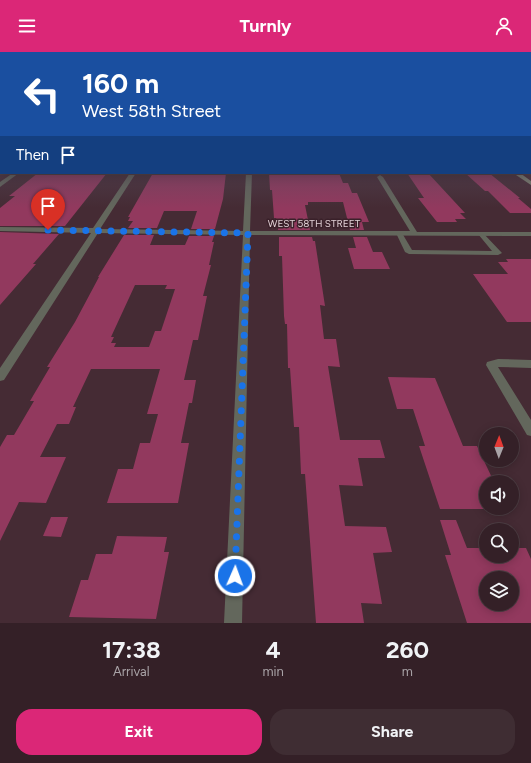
<!DOCTYPE html>
<html lang="en">
<head>
<meta charset="utf-8">
<style>
	body { margin:0; font-family:Figtree,sans-serif; background:#3f2d33; color:#f1f3f6; height:100vh; display:flex; flex-direction:column; font-size:15px; white-space:nowrap }
	* { box-sizing:border-box; margin:0 }
	p { font-size:13px; color:#a9a3a7 }
	.icon { flex:none; width:22px; height:22px; fill:none; stroke:currentColor; stroke-width:2; stroke-linecap:round; stroke-linejoin:round }
	.map { position:relative; height:571px; overflow:hidden }
	.side { display:flex; flex-direction:column; background:#342027; flex:1 }
	.side>* { flex:none }
	.guide { position:absolute; left:0px; top:0px; width:531px; height:122px; box-shadow:0 2px 10px #0003,0 0 0 1px #4e3e44; background:#1a4fa0; color:#fff; overflow:hidden }
	.needle { width:26px; rotate:1deg }
	.buttons { position:absolute; left:479px; top:375px; display:grid; gap:8px }
	.buttons a { display:grid; place-items:center; width:40px; height:40px; border-radius:50%; background:#342027; box-shadow:0 2px 10px #0003,0 0 0 1px #4e3e44; font-size:20px }
	.pin { position:absolute; display:grid; place-items:center; width:34px; height:34px; color:#fff; margin:-41px -17px; border-radius:50% 50% 50% 0; rotate:-45deg; box-shadow:0 0 4px #0007 }
	.pin .icon { rotate:45deg }
	.me { position:absolute; width:44px; margin:-22px; rotate:2deg; stroke-linejoin:round; filter:drop-shadow(0 0 3px #0008) }
	.turn { display:flex; align-items:center; gap:14px; height:84px; padding:0 16px; font-size:18px }
	.turn .icon { width:52px; height:52px; stroke-width:2.5 }
	.turn b { display:block; font-size:28px; line-height:34px }
	.then { display:flex; align-items:center; height:38px; padding:0 16px; background:#0003; gap:8px; font-size:15px }
	.eta { display:flex; justify-content:space-evenly; align-items:center; height:68px; text-align:center }
	.eta b { font-size:24px; font-weight:700; line-height:28px }
	.cta { display:flex; gap:8px; margin-top:auto; padding:8px 16px }
	.cta a { flex:1; height:46px; border-radius:16px; background:#db2777; color:#fff; font-size:16px; font-weight:700; line-height:46px; text-align:center }
	.cta a+a { background:#3f2d33; color:#f1f3f6 }
	header { display:flex; justify-content:space-between; align-items:center; height:52px; padding:0 16px; background:#db2777; color:#fff; font-size:18px; font-weight:700 }
	.map>svg:first-child { display:block }
	.building { fill:#92395e; fill-rule:evenodd }
	.lines { fill:none; stroke-linecap:round; stroke-linejoin:round }
	.lane { fill:#63675c; fill-rule:evenodd }
	.street { fill:#63675c; fill-rule:evenodd }
	.secondary { fill:#7e8472; fill-rule:evenodd }
	.route { stroke:#1a73e8; stroke-width:7; stroke-dasharray:0 12.6 }
	.labels { text-anchor:middle; stroke-width:3; stroke-linejoin:round; paint-order:stroke }
	.far-street-label { font-size:10px; fill:#e0cfd4; stroke:#3a212a }
</style>
</head>
<body>
<header><svg class="icon" aria-label="menu" viewBox="0 0 24 24"><path d="M4 6h16M4 12h16M4 18h16"/></svg>Turnly<svg class="icon" aria-label="person" viewBox="0 0 24 24"><circle cx="12" cy="8" r="4"/><path d="M4 21q1-7 8-7t8 7"/></svg></header>
<div class="map">
<svg width="531" height="571" viewBox="0 0 531 571">
	<rect width="100%" height="100%" fill="#452b34"/>
	<g class="building">
		<polygon points="38,121 107,121 65,174 0,174 0,156 15,144 9,144"/>
		<polygon points="153,121 226,121 223,147 215,177 191,177 197,159 164,159 157,176 128,176 133,169 128,169 130,165 128,165"/>
		<polygon points="269,121 339,121 343,131 348,131 352,141 357,141 369,170 362,170 364,178 350,178 343,150 308,150 308,153 305,153 310,178 278,178 278,169 277,169 276,166 274,166 272,138 270,138"/>
		<polygon points="407,121 428,121 465,161 460,161 466,167 455,167 457,170 437,170 418,146 424,146"/>
		<polygon points="465,121 489,121 520,146 518,146 531,157 531,161 510,161 488,139 485,139"/>
		<polygon points="0,180 59,182 33,212 36,212 0,253"/>
		<path d="M124,183h30l-4,10h35l4,-9h25l-2,6h2l-5,23h2l-8,31h4l-9,44h-5l-9,40h12l-4,23h-3l-8,40h8l-11,60h-71l11,-34h15l7,-26h10l8,-29h-11l13,-45h-69l-18,38h3l-7,17h-12l-17,33h26l-20,46 -27,-1 -19,39v-94l7,-12h7l20,-34h-4l20,-34h-3l28,-45 24,-45h-1zM135,233h32l-2,4h10l-14,42h-6l-6,16h-35l2,-4h-5l3,-6h-3z"/>
		<polygon points="279,185 312,185 313,189 315,189 325,254 320,253 324,287 336,287 340,315 328,314 340,388 380,388 385,406 358,406 363,434 339,433 345,474 386,475 392,500 373,501 382,552 361,551 364,571 316,571 305,422 301,422 299,375 294,375 290,316 288,316 287,272 285,272 284,264 282,204 279,204"/>
		<polygon points="353,185 367,185 373,200 382,200 390,217 354,217 348,196 356,196"/>
		<polygon points="506,207 531,207 531,270 507,270 473,222 508,222 498,210 508,210"/>
		<polygon points="388,325 435,326 463,394 477,394 494,430 486,430 486,456 506,457 440,457 419,394 425,394 413,357 397,357"/>
		<polygon points="51,465 68,465 61,485 43,484"/>
		<path d="M440,468h16l11,28h19v8h26v-8h14l5,11v64h-64l-22,-68h6zM486,526h26v26h-26z"/>
		<polygon points="117,484 167,485 164,500 169,500 156,567 69,565 81,528 88,528 96,502 112,502"/>
	</g>
	<g class="lines">
		<g class="lane">
			<rect x="530" y="107" width="1" height="2"/>
			<polygon points="399,179 402,181 412,198 492,199 478,182 481,180 483,181 502,201 498,203 409,202 405,200 396,181"/>
		</g>
		<g class="street">
			<rect x="530" y="105" width="1" height="2"/>
			<polygon points="13,121 19,121 0,135 0,130"/>
			<polygon points="130,121 136,121 100,177 243,179 246,121 252,121 250,179 410,179 377,125 380,123 383,125 417,180 531,180 531,184 250,183 242,571 224,571 243,183 98,181 4,328 0,329 0,316 91,181 0,179 0,175 93,176"/>
			<polygon points="498,307 531,308 531,316 498,315 531,368 531,384 527,383 486,313 487,310"/>
		</g>
		<g class="secondary">
			<rect x="0" y="76" width="1" height="1"/>
			<rect x="530" y="78" width="1" height="2"/>
			<polygon points="513,121 520,121 531,129 531,133"/>
		</g>
	</g>
	<linearGradient id="sky" x2="0" y2="1"><stop stop-color="#26181d"/><stop offset="0.49" stop-color="#564a5c"/><stop offset="1" stop-color="#564a5c" stop-opacity="0"/></linearGradient>
	<rect width="531" height="156" fill="url(#sky)"/>
	<g class="lines">
		<polyline class="route" points="48,178 248,181 235,524"/>
	</g>
	<g class="labels">
		<g class="far-street-label">
			<text x="314" y="175">WEST 58TH STREET</text>
		</g>
	</g>
</svg>
<div class="buttons">
<a><svg class="needle" viewBox="-14 -14 28 28"><path d="M0-13l5 13h-10z" fill="#e53935"/><path d="M0 13l5-13h-10z" fill="#a9a3a7"/></svg></a>
<a><svg class="icon" aria-label="sound" viewBox="0 0 24 24"><path d="M4 9h4l5-4v14l-5-4H4zM17 9q2 3 0 6"/></svg></a>
<a><svg class="icon" aria-label="search" viewBox="0 0 24 24"><circle cx="10" cy="10" r="6"/><path d="M15 15l6 6"/></svg></a>
<a><svg class="icon" aria-label="layers" viewBox="0 0 24 24"><path d="M12 4l9 5-9 5-9-5zM3 14l9 5 9-5"/></svg></a>
</div>
<div class="pin" style="left:48px;top:178px;background:#d93025"><svg class="icon" aria-label="arrive" viewBox="0 0 24 24"><path d="M6 21V4h12l-3 4 3 4H6"/></svg></div>
<svg class="me" style="left:235px;top:524px" viewBox="-20 -20 40 40"><circle r="17" fill="#1a73e8" stroke="#fff" stroke-width="3"/><path d="M0-11L8 9 0 5-8 9z" fill="#fff"/></svg>
<div class="guide">
<div class="turn"><svg class="icon" aria-label="left" viewBox="0 0 24 24"><path d="M17 20v-9H6M10 6l-5 5 5 5"/></svg><div><b>160 m</b>West 58th Street</div></div>
<div class="then">Then<svg class="icon" aria-label="arrive" viewBox="0 0 24 24"><path d="M6 21V4h12l-3 4 3 4H6"/></svg></div>
</div>
</div>
<section class="side">
<div class="eta">
<div><b>17:38</b><p>Arrival</p></div>
<div><b>4</b><p>min</p></div>
<div><b>260</b><p>m</p></div>
</div>
<div class="cta"><a>Exit</a><a>Share</a></div>
</section>
</body>
</html>
